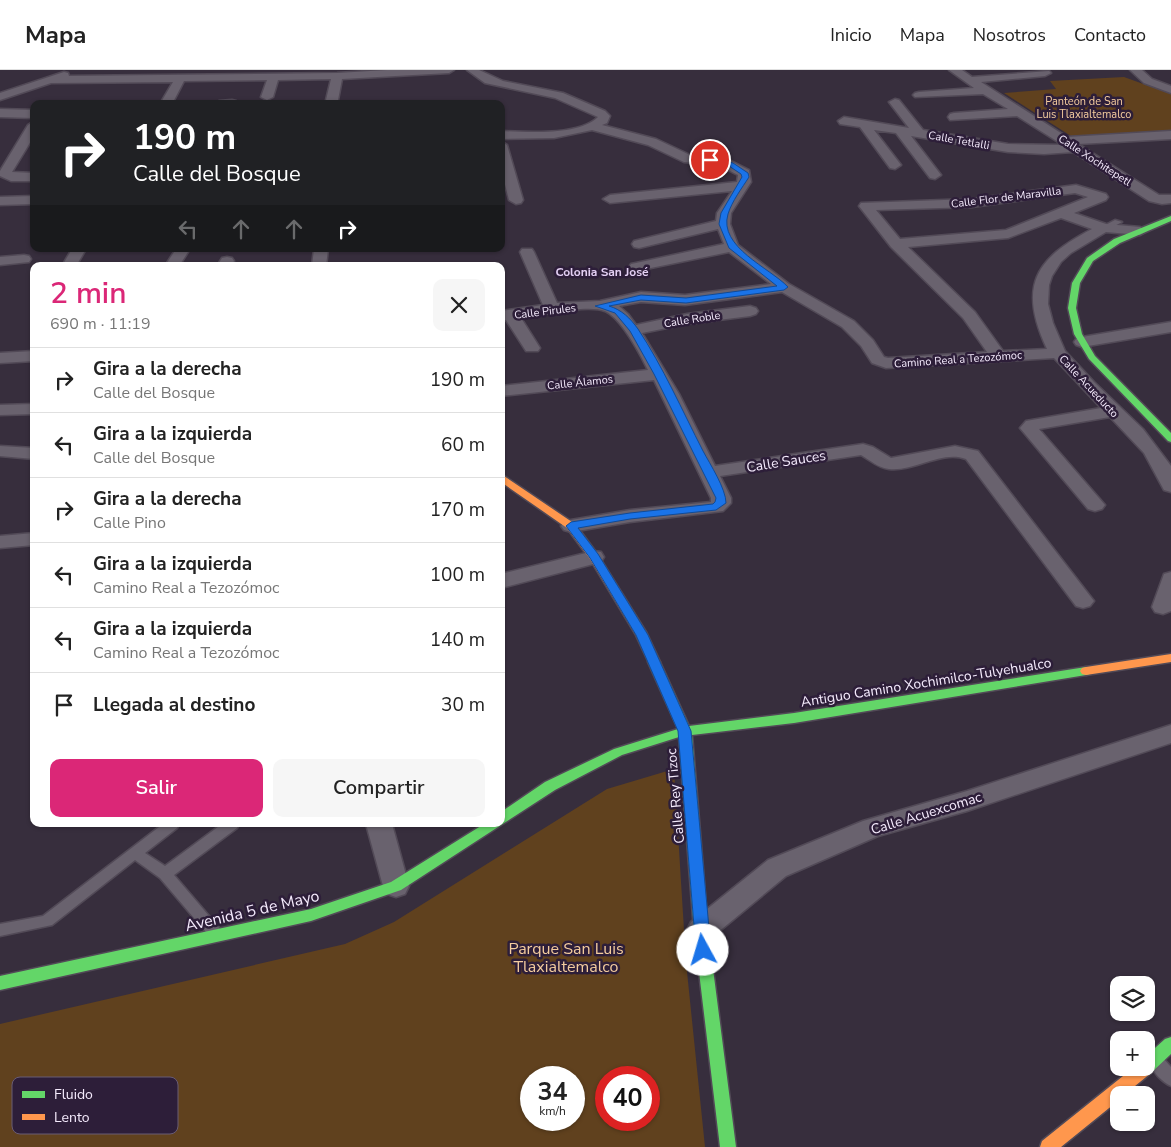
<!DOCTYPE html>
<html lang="es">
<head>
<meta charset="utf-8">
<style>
	body { margin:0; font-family:"Nunito Sans",sans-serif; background:#f6f6f6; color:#222; height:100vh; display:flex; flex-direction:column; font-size:19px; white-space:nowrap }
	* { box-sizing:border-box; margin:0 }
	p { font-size:16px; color:#767676 }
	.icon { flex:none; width:28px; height:28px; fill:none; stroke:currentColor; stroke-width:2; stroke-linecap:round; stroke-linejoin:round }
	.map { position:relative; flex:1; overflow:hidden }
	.panel { position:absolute; left:30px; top:192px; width:475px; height:565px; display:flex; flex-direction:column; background:#fff; border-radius:10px; box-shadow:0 1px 4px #0004 }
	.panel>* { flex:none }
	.top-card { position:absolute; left:30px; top:30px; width:475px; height:152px; border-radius:10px; box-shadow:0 1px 4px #0004; background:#202124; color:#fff; overflow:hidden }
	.fabs { position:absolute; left:1110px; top:906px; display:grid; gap:10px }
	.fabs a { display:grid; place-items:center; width:45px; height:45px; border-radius:10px; background:#fff; box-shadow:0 1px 4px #0004; font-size:25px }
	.speed { position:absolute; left:520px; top:996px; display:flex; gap:10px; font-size:25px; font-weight:700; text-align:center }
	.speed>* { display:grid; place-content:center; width:65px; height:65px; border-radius:50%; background:#fff; box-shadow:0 1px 4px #0004; line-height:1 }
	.speed small { font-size:12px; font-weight:400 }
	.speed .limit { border:8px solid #d22; background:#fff; color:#111 }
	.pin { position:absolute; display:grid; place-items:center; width:42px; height:42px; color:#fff; margin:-21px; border:2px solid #fff; border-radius:50%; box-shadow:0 1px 5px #0007 }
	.me { position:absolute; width:55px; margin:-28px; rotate:354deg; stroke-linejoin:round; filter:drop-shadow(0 0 4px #0008) }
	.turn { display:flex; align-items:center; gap:18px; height:105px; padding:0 20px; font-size:22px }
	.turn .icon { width:65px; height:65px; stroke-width:2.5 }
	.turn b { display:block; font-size:35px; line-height:42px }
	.lanes { display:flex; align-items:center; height:48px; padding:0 20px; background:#0003; justify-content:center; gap:25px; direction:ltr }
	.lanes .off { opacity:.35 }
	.round { display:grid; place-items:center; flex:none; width:52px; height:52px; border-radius:10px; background:#f6f6f6 }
	.headline { display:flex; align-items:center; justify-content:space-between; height:85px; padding:0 20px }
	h1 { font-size:30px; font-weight:600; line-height:38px; color:#db2777 }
	.action { display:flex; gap:10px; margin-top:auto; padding:10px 20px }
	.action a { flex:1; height:58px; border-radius:10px; background:#db2777; color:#fff; font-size:20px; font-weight:600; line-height:58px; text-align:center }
	.action a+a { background:#f6f6f6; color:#222 }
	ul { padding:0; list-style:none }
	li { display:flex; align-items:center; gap:15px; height:65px; padding:0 20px; border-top:1px solid #e0e0e0 }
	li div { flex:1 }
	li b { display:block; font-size:19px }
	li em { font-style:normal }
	header { display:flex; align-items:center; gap:30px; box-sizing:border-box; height:70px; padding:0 25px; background:#fff; border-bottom:1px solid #e0e0e0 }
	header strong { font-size:24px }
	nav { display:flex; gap:28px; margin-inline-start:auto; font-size:18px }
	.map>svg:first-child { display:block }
	.green { fill:#60411e; fill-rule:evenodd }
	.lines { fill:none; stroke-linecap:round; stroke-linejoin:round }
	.lane-casing { stroke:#524a57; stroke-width:3 }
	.street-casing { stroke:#524a57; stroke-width:3 }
	.fast-casing { stroke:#524a57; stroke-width:3 }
	.slow-casing { stroke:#524a57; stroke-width:3 }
	.lane { fill:#69626e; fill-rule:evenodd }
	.street { fill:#69626e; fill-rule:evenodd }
	.fast { fill:#63d668; fill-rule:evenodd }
	.slow { fill:#ff974d; fill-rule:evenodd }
	.route { fill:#1a73e8; stroke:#114b97 }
	.labels { text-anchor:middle; stroke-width:5; stroke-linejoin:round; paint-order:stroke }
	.far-park-label { font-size:11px; fill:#f4cc9e; stroke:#2d1e39 }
	.far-street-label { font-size:11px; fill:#f5ebfd; stroke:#2d1e39 }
	.far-neighbourhood-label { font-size:12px; font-weight:bold; fill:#e4d0f4; stroke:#2d1e39 }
	.street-label { font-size:14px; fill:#f5ebfd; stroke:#2d1e39 }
	.near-street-label { font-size:16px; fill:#f5ebfd; stroke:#2d1e39 }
	.near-park-label { font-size:16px; fill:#f4cc9e; stroke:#2d1e39 }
	.key { fill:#2d1e39; stroke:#695c74; stroke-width:1 }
	.key-label { font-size:14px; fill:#f5ebfd }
</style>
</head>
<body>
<header>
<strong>Mapa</strong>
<nav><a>Inicio</a><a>Mapa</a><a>Nosotros</a><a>Contacto</a></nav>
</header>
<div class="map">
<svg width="1171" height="1077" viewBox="0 0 1171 1077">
	<rect width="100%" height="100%" fill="#372e3d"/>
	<g class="green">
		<polygon points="1124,7 1171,24 1171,61 1071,66 1004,23 1056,19 1050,11"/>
		<path d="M674,699l12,193 19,185h-705v-123l345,-80 49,-22 213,-133zM531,1008h43v42h-43zM606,1008h43v42h-43z"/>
	</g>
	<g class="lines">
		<defs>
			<g id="lane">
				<polygon points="1115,150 1122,152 1107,160 1100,158"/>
				<polygon points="163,754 179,754 177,758 145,783 165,796 222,754 239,754 237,758 174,805 221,860 223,864 221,868 216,870 211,868 160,808 135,790 52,855 0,866 0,854 43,846"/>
				<path d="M1157,986l6,2 8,9v19c-9,-4 -18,-14 -22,-23l2,-5z"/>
			</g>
			<g id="street">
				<polygon points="387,0 454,0 449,3 342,9 338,30 332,33 326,30 331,9 278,10 273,27 267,30 261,27 267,10 184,11 172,34 160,34 173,12 51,13 0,30 0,23 64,2 68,3 69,6 337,3"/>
				<path d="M467,0h12l24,11 60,12 42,18 5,5 -3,7 -5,2 54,14 34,16 35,3 24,12 2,12 -20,31 -1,11 8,21 51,39 65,37 19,19 11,17 4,1 99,-6 -24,-34 -72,-71 -32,-41 2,-3 111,-4 104,-14 30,9 2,3 -2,3 -32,13 32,11 34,3 7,4 -7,4 -34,-3 -35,21 -10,9 -9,14 -3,9 -1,19 5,19 12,28 29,31 49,47 28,37v26l-7,-2 -20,-37 -34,-36 -71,12 66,76 -3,4 -7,2 -7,-2 -68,-81 6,-7 75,-13 -47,-50 -168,10 -14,-5 -11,-17 -19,-19 -60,-35 -97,13 -44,-3 -22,4 9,8 8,11 51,-11 63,-8 6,2 2,3 -2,3 -6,2 -63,8 -45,9 37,61 36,72 148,-22 10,3 18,11 64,-12 23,5 112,145 4,5 -4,5 -7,2 -7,-2 -110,-147c-25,-9 -52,13 -77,10 -11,-1 -19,-9 -28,-14l-141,21 11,22v5l-8,8 -93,11 -59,10 -7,-2 -3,-4 3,-4 7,-2 59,-10 81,-8v-4l-57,-118 -153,16v-10l147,-16c-8,-16 -26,-51 -43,-59 -17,-7 -65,4 -84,7l19,30 -2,3h-12l-20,-31 -5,1v-10l42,-6 -23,-53 2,-3h10l2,3 23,51 43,-2 41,-9 44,3 86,-11 -42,-32 -93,19 -5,-1 -2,-3 2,-3 5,-1 88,-19 -6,-15 -79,19 -5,-1 -2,-3 2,-3 82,-20 1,-8 15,-22 -122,12 -7,-4 7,-4 127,-13 1,-7 -20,-10 -34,-3 -36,-17 -56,-15 -38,8 -53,1v-8c26,1 78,5 97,-14l-43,-19 -70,-15zM1075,123l13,4 -82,33 -106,9 -24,-29 96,-3zM1061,148l31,11c-58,30 -74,58 -45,120l-44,2 -28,-39 -67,-65 100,-9z"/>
				<polygon points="949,0 962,0 972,7 1049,1 1051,3 1045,6 981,12 1067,67 1171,61 1171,69 1078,74 1159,125 1171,125 1171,133 1162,134 1149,131 1073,82 1044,84 1008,82 911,66 941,105 935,109 930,108 896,63 874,60 901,95 895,99 890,98 860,57 840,54 838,51 844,47 909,58 889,32 895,29 899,30 923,60 1008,74 1063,75 1017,46 950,50 948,47 950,44 954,43 1008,39 983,24 915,27 913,25 915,23 919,22 974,18"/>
				<polygon points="1130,0 1142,0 1152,9 1171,16 1171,23 1144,13"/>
				<polygon points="232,30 236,31 237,34 213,34 219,31"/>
				<polygon points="0,39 34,40 34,48 0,47"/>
				<polygon points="34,51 34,66 12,102 34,103 34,111 11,111 0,106 0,101 28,55"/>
				<polygon points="501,71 507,75 523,130 521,133 516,134 509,130 501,99"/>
				<polygon points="34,126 34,134 0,135 0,127"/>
				<polygon points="72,179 86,179 76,196 62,196"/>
				<polygon points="176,179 185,179 188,182 179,196 165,196"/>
				<polygon points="314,179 328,179 326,196 312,196"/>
				<polygon points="24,185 29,186 31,189 29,192 0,195 0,187"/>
				<polygon points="227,187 232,188 234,191 231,196 217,196 222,188"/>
				<polygon points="1171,252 1171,262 1082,277 1076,275 1074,272 1076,269 1082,267"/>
				<polygon points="34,281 34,291 0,293 0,283"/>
				<polygon points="34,334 34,344 0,345 0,335"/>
				<polygon points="0,376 34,378 34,389 0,386"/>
				<polygon points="34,463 34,475 0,478 0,466"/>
				<polygon points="594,481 601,482 604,487 601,492 501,518 501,504"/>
				<polygon points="1171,502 1171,541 1163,544 1155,542 1152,537 1164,504"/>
				<polygon points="1171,655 1171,673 967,741 878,766 786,806 711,868 701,872 691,868 687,860 691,852 768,790 863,751 967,721"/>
				<polygon points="366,754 392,754 409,816 405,824 396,827 387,824 383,816"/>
			</g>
			<g id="fast">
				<polygon points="1171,146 1171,151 1120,173 1093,191 1080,213 1076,238 1082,264 1095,286 1171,363 1171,372 1168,371 1089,289 1074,264 1068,238 1072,213 1087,188 1114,169"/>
				<polygon points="654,588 660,592 689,656 794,643 1086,597 1090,598 1092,601 1090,604 1086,605 794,653 692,665 708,860 736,1077 720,1077 694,860 679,667 622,685 555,720 401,820 311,851 0,920 0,906 311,839 391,812 484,754 501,754 501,742 545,712 614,679 678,659 648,592"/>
				<polygon points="1171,967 1171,984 1152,1002 1146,1005 1140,1002 1138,998 1146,998 1146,986 1165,969"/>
			</g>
			<g id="slow">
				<polygon points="501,404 575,454 598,485 646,562 660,592 658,595 650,595 636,565 590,489 567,458 501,412"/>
				<polygon points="1171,584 1171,592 1086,605 1082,604 1080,601 1082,598 1086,597"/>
				<polygon points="1146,991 1151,993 1153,998 1151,1003 1124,1025 1119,1025 1119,1030 1061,1077 1040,1077 1042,1071 1133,998 1146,998"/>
			</g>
		</defs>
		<use href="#lane" class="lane-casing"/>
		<use href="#street" class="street-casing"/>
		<use href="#fast" class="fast-casing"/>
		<use href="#slow" class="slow-casing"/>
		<use href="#lane" class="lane"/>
		<use href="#street" class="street"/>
		<use href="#fast" class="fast"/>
		<use href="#slow" class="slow"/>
	</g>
	<path class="route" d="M710,88l23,5 15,10 1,4c-7,11 -17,24 -21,37 -10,33 42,54 60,73l-4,3 -98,13 -45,-3 -32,6c13,4 21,12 29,23 25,38 44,81 65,122 7,13 23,38 23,52l-10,7 -86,9 -52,9 20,26 50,81 43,96 20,219 -3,5 -5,2 -5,-2 -2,-5 -18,-219 -42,-96 -46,-77 -24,-32 5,-4 59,-9 83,-9 2,-2 1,-4 -62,-124 -24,-43 -15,-18 -20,-7 46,-11 45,3 91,-12 -48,-38 -10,-24 2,-11 21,-36 -1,-3 -12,-8 -21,-5 -1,-1z"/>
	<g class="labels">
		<g class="far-park-label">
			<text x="1084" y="35">Panteón de San<tspan x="1084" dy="13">Luis Tlaxialtemalco</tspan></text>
		</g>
		<g class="far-street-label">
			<text transform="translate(959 70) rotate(10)" y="4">Calle Tetlalli</text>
			<text transform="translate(1095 90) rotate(33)" y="4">Calle Xochitepetl</text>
			<text transform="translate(1006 127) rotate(-7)" y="4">Calle Flor de Maravilla</text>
			<text transform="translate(545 241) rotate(-7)" y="4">Calle Pirules</text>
			<text transform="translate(692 249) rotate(-9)" y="4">Calle Roble</text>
			<text transform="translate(958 289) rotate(-4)" y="4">Camino Real a Tezozómoc</text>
			<text transform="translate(580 312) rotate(-6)" y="4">Calle Álamos</text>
			<text transform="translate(1089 316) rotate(47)" y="4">Calle Acueducto</text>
		</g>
		<g class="far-neighbourhood-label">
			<text x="602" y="206">Colonia San José</text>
		</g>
		<g class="street-label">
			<text transform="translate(786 391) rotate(-9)" y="5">Calle Sauces</text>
			<text transform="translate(926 612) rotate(-9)" y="5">Antiguo Camino Xochimilco-Tulyehualco</text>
			<text transform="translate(675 726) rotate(-95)" y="5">Calle Rey Tizoc</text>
			<text transform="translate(926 743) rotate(-17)" y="5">Calle Acuexcomac</text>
		</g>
		<g class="near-street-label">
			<text transform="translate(252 840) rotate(-13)" y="6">Avenida 5 de Mayo</text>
		</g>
		<g class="near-park-label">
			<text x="566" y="884">Parque San Luis<tspan x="566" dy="18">Tlaxialtemalco</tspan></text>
		</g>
	</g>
	<rect x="12" y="1007" width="166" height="57" rx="8" class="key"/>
	<rect x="22" y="1021" width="23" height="7" fill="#63d668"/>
	<rect x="22" y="1044" width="23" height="6" fill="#ff974d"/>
	<g class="key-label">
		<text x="54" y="1029">Fluido</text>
		<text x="54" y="1052">Lento</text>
	</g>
</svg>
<div class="fabs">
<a><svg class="icon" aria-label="layers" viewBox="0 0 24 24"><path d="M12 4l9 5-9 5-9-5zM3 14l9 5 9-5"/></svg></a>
<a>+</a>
<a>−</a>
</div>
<div class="speed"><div>34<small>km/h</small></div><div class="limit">40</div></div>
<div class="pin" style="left:710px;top:90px;background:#d93025"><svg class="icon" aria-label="arrive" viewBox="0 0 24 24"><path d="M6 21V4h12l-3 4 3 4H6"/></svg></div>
<svg class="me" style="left:703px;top:880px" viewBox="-20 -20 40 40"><circle r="19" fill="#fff"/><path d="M0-13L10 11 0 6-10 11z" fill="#1a73e8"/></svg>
<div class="top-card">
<div class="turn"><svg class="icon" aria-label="right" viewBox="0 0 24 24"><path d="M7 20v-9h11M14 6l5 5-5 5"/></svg><div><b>190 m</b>Calle del Bosque</div></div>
<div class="lanes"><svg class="icon off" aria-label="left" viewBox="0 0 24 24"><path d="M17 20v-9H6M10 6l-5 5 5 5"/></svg><svg class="icon off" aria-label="ahead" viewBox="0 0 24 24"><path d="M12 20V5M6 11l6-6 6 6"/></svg><svg class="icon off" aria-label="ahead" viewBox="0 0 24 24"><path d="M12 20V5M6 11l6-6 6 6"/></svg><svg class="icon" aria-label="right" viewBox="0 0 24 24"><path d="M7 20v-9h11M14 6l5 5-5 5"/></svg></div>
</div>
<section class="panel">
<div class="headline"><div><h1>2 min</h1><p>690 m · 11:19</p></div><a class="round"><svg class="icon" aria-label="close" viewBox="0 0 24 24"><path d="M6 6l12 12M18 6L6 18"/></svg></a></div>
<ul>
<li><svg class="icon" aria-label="right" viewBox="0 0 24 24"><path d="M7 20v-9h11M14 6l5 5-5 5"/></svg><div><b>Gira a la derecha</b><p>Calle del Bosque</p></div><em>190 m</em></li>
<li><svg class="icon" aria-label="left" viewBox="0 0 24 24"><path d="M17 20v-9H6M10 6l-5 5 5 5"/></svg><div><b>Gira a la izquierda</b><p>Calle del Bosque</p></div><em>60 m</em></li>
<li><svg class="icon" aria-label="right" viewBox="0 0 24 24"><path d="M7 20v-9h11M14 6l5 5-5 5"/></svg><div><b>Gira a la derecha</b><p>Calle Pino</p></div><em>170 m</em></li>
<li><svg class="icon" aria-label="left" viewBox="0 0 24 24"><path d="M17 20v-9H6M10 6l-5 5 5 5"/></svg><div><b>Gira a la izquierda</b><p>Camino Real a Tezozómoc</p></div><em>100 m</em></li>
<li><svg class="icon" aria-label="left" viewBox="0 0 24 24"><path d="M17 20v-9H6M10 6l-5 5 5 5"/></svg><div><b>Gira a la izquierda</b><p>Camino Real a Tezozómoc</p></div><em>140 m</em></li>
<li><svg class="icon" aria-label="arrive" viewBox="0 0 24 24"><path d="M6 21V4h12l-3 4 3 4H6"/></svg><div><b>Llegada al destino</b></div><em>30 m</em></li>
</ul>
<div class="action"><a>Salir</a><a>Compartir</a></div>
</section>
</div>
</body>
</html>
